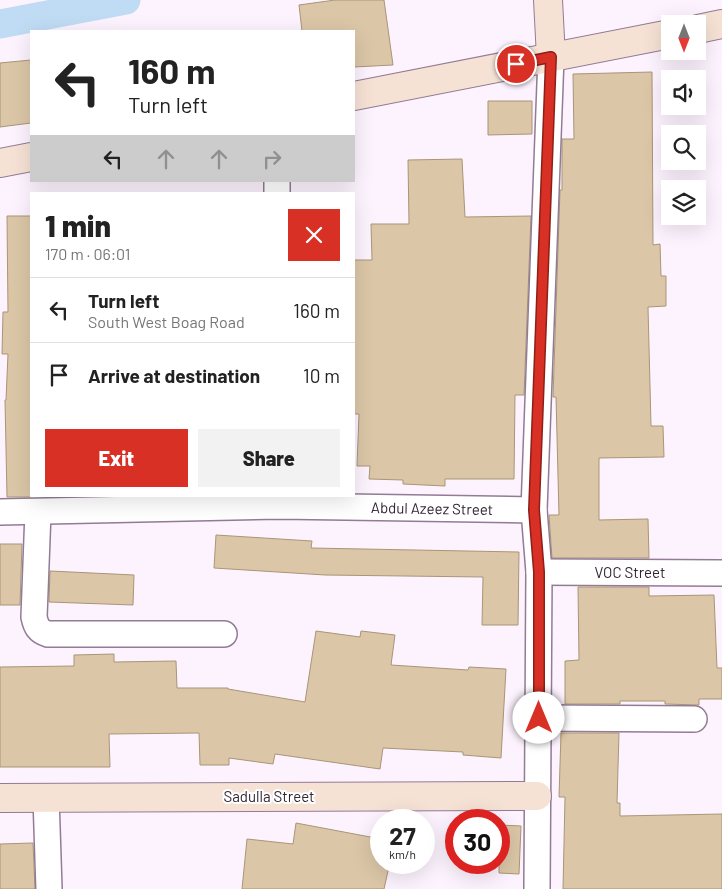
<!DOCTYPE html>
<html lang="en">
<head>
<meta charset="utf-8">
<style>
	body { margin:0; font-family:Barlow,sans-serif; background:#f2f2f2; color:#222; height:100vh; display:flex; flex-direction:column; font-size:19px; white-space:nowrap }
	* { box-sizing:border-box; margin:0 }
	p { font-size:16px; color:#767676 }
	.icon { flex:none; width:28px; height:28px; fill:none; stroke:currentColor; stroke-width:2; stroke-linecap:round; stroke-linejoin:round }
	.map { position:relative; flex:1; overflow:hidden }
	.panel { position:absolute; left:30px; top:192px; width:325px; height:305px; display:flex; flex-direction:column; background:#fff; border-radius:0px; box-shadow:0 5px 20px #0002 }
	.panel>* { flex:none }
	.top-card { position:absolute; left:30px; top:30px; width:325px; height:152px; border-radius:0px; box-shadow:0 5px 20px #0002; background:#fff; color:#222; overflow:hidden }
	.needle { width:32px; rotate:180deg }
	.tools { position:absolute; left:661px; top:15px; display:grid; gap:10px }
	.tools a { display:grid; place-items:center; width:45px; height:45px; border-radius:0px; background:#fff; box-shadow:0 5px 20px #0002; font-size:25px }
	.speed { position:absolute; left:370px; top:809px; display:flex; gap:10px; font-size:25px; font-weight:700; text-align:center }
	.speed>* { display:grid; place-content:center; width:65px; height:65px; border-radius:50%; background:#fff; box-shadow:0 5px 20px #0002; line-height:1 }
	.speed small { font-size:12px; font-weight:400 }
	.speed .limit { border:8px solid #d22; background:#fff; color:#111 }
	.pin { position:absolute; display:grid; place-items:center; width:42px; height:42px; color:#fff; margin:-21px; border:2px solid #fff; border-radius:50%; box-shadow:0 1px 5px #0007 }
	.me { position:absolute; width:55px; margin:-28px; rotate:0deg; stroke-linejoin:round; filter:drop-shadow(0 0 4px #0008) }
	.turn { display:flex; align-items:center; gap:18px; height:105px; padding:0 15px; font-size:22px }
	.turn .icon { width:65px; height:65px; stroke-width:2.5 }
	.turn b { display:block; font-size:35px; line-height:42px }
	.lanes { display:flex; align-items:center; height:48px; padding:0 15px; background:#0003; justify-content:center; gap:25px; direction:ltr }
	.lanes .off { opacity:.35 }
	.round { display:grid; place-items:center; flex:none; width:52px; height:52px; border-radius:0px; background:#f2f2f2 }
	.head { display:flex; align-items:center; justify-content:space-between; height:85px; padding:0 15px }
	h1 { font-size:30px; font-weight:800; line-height:38px }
	.cta { display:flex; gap:10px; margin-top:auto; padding:10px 15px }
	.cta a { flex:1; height:58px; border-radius:0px; background:#d93025; color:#fff; font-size:20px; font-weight:800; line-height:58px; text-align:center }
	.cta a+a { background:#f2f2f2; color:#222 }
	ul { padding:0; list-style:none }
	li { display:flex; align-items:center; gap:15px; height:65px; padding:0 15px; border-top:1px solid #e0e0e0 }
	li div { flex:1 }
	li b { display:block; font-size:19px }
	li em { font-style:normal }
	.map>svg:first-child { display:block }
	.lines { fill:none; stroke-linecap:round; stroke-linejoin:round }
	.canal { stroke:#bfdcf4; stroke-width:29 }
	.building { fill:#dbc6a7; stroke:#a99577 }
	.street-casing { stroke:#927b95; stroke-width:28 }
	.secondary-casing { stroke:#927b95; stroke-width:30 }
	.street { stroke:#fff; stroke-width:25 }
	.secondary { stroke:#f6e2d5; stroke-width:28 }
	.route-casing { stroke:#8d1f18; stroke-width:12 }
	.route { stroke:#d93025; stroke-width:9 }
	.labels { text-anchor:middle; stroke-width:4; stroke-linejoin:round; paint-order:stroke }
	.street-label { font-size:15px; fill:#302631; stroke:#fff }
</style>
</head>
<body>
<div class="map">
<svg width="722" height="889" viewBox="0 0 722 889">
	<rect width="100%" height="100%" fill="#fdf3fe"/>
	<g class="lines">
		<polyline class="canal" points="0,24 126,0"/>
	</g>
	<g class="building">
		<polygon points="335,0 384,0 393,65 354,67 354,31 302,31 299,5"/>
		<polygon points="31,60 31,123 0,127 0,63"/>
		<polygon points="652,72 653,245 660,244 661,276 666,276 666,306 648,307 651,426 663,426 664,457 599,458 599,520 648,519 649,558 552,558 549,515 559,515 556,397 553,397 560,190 562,190 562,139 574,139 573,74"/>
		<polygon points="488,101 532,101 532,134 488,135"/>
		<polygon points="462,159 465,217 531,216 524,395 515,395 514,479 445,479 445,486 403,484 403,480 369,479 370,466 357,466 359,414 354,414 354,260 372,260 371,224 409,224 408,160"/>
		<polygon points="7,216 31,216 31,497 7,497 5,400 6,400 8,354 2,354 3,312 8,312"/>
		<polygon points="216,535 312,541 311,548 519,552 518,625 482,625 483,577 325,575 214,568"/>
		<polygon points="0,544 22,544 20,605 0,605"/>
		<polygon points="50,571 134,575 133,605 49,602"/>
		<polygon points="578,587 649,587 649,596 714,595 717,668 722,668 722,699 699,699 699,705 665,704 665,701 620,701 620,704 565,704 565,661 579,660"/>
		<polygon points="316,631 360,637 361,631 395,635 391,665 468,670 469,667 506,669 501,758 463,755 463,752 383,748 380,769 275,754 273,764 229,758 229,765 200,765 199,733 109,734 110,767 0,767 0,667 74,666 74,655 114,654 114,662 176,661 177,688 228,688 228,689 305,702"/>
		<polygon points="561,733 619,733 617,803 620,803 620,816 722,814 722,889 563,889 565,797 559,797"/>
		<polygon points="296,823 381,839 381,862 390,862 384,889 242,889 247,839 293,844"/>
		<polygon points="499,825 521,826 519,874 499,873"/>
		<polygon points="33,843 35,889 0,889 0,844"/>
	</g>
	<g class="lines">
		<defs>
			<g id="street">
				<polyline points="277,181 277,194"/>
				<polyline points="0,512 280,506 534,510"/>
				<path d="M38,512l-4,105c2,9 4,14 14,17h176"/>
				<polyline points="539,572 722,573"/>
				<polyline points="539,718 694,719"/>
				<polyline points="46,797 49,889"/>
				<polyline points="537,889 539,572 534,510 551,57"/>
			</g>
			<g id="secondary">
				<polyline points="548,0 551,57"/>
				<polyline points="698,29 722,24"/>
				<polyline points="354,96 670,34"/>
				<polyline points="0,163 31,157"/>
				<polyline points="0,798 537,796"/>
			</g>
		</defs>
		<use href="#street" class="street-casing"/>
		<use href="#secondary" class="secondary-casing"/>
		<use href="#street" class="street"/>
		<use href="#secondary" class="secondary"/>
	</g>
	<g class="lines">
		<defs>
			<polyline id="route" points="516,64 551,57 534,510 539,572 539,718"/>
		</defs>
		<use href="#route" class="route-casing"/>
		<use href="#route" class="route"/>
	</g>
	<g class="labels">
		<g class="street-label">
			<text transform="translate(432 509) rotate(1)" y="5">Abdul Azeez Street</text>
			<text x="630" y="578">VOC Street</text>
			<text x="269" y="802">Sadulla Street</text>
		</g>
	</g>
</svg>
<div class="tools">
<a><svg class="needle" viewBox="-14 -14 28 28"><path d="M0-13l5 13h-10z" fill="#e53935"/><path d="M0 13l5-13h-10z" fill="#767676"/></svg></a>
<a><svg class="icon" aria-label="sound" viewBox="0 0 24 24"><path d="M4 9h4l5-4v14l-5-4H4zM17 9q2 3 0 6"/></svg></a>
<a><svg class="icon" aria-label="search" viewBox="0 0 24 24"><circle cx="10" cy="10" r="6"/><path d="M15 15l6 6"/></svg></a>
<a><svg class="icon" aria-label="layers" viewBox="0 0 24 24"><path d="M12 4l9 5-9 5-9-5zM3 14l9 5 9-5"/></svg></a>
</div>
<div class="speed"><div>27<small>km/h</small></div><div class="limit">30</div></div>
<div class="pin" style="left:516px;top:64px;background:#d93025"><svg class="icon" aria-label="arrive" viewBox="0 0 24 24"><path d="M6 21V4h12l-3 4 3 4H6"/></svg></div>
<svg class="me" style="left:539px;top:718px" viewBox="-20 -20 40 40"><circle r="19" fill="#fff"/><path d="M0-13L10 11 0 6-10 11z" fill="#d93025"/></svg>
<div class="top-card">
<div class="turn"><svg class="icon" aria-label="left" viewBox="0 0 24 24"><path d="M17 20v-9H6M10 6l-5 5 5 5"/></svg><div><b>160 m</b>Turn left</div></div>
<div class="lanes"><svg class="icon" aria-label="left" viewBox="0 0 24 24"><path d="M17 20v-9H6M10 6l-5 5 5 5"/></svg><svg class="icon off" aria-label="ahead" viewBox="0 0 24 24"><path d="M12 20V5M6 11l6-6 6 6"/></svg><svg class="icon off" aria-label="ahead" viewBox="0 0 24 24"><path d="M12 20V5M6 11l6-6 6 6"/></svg><svg class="icon off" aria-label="right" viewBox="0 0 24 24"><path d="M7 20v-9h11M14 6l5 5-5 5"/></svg></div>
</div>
<section class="panel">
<div class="head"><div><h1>1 min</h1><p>170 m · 06:01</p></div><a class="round" style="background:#d93025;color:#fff"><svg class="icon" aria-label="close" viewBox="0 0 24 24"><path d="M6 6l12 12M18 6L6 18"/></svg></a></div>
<ul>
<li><svg class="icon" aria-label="left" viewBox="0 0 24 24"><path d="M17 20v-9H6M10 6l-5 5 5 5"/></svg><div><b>Turn left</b><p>South West Boag Road</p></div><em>160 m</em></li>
<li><svg class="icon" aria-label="arrive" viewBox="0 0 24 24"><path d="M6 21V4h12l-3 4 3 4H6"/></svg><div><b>Arrive at destination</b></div><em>10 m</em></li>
</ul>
<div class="cta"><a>Exit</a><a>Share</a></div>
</section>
</div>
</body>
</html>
